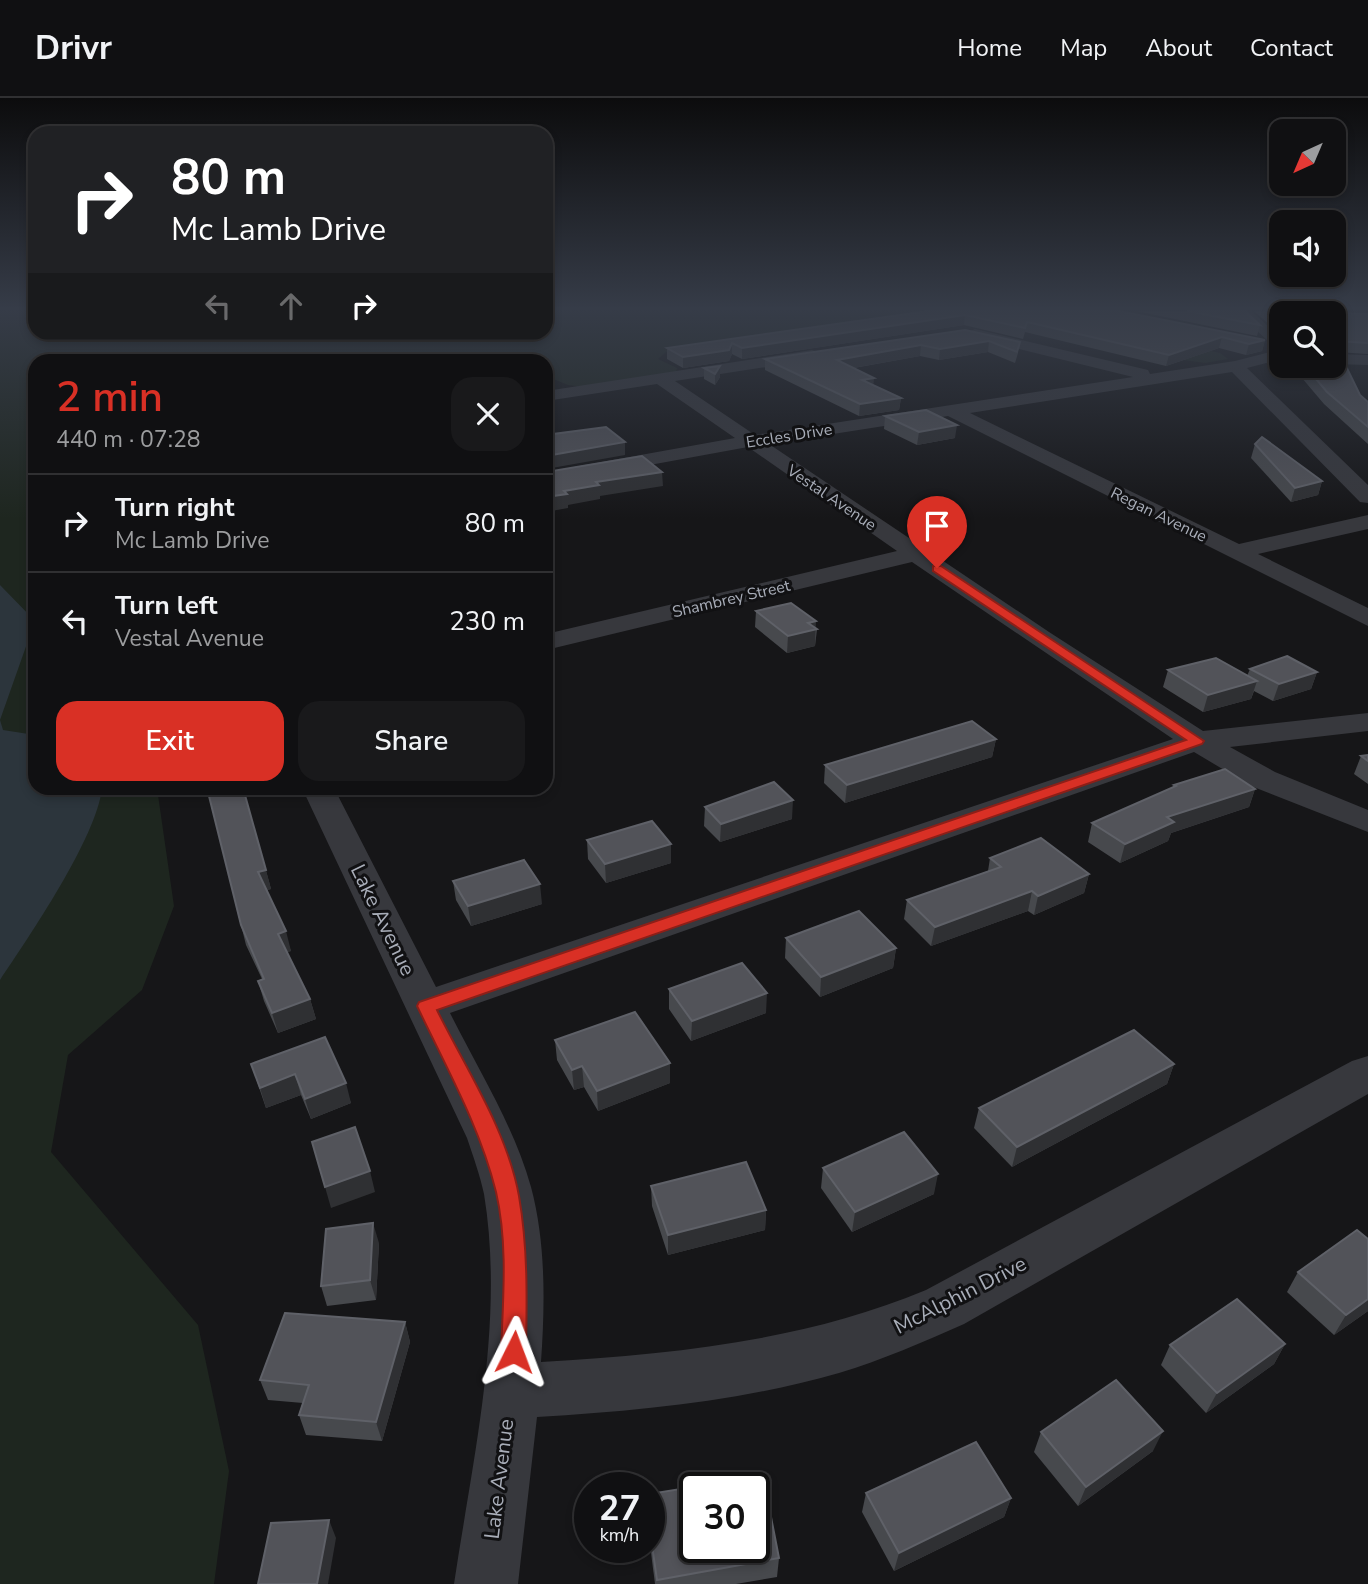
<!DOCTYPE html>
<html lang="en">
<head>
<meta charset="utf-8">
<style>
	body { margin:0; font-family:"Nunito Sans",sans-serif; background:#19191b; color:#f1f3f6; height:100vh; display:flex; flex-direction:column; font-size:26px; white-space:nowrap }
	* { box-sizing:border-box; margin:0 }
	p { font-size:23px; color:#9c9d9f }
	.icon { flex:none; width:38px; height:38px; fill:none; stroke:currentColor; stroke-width:2; stroke-linecap:round; stroke-linejoin:round }
	.map { position:relative; flex:1; overflow:hidden }
	.side { position:absolute; left:28px; top:256px; width:525px; height:441px; display:flex; flex-direction:column; background:#101012; border-radius:21px; box-shadow:0 4px 10px #0003,0 0 0 2px #303032 }
	.side>* { flex:none }
	.banner { position:absolute; left:28px; top:28px; width:525px; height:214px; border-radius:21px; box-shadow:0 4px 10px #0003,0 0 0 2px #303032; background:#202124; color:#fff; overflow:hidden }
	.needle { width:46px; rotate:224deg }
	.controls { position:absolute; left:1269px; top:21px; display:grid; gap:14px }
	.controls a { display:grid; place-items:center; width:77px; height:77px; border-radius:14px; background:#101012; box-shadow:0 4px 10px #0003,0 0 0 2px #303032; font-size:35px }
	.speed { position:absolute; left:574px; top:1374px; display:flex; gap:14px; font-size:35px; font-weight:700; text-align:center }
	.speed>* { display:grid; place-content:center; width:91px; height:91px; border-radius:50%; background:#101012; box-shadow:0 4px 10px #0003,0 0 0 2px #303032; line-height:1 }
	.speed small { font-size:18px; font-weight:400 }
	.speed .limit { border:4px solid #111; border-radius:10px; background:#fff; color:#111 }
	.pin { position:absolute; display:grid; place-items:center; width:60px; height:60px; color:#fff; margin:-72px -30px; border-radius:50% 50% 50% 0; rotate:-45deg; box-shadow:0 0 7px #0007 }
	.pin .icon { rotate:45deg }
	.me { position:absolute; width:77px; margin:-38px; rotate:3deg; stroke-linejoin:round; filter:drop-shadow(0 0 5px #0008) }
	.turn { display:flex; align-items:center; gap:24px; height:147px; padding:0 28px; font-size:32px }
	.turn .icon { width:91px; height:91px; stroke-width:2.5 }
	.turn b { display:block; font-size:49px; line-height:60px }
	.lanes { display:flex; align-items:center; height:66px; padding:0 28px; background:#0003; justify-content:center; gap:35px; direction:ltr }
	.lanes .off { opacity:.35 }
	.round { display:grid; place-items:center; flex:none; width:74px; height:74px; border-radius:21px; background:#19191b }
	.headline { display:flex; align-items:center; justify-content:space-between; height:119px; padding:0 28px }
	h1 { font-size:42px; font-weight:600; line-height:52px; color:#d93025 }
	.action { display:flex; gap:14px; margin-top:auto; padding:14px 28px }
	.action a { flex:1; height:80px; border-radius:21px; background:#d93025; color:#fff; font-size:28px; font-weight:600; line-height:80px; text-align:center }
	.action a+a { background:#19191b; color:#f1f3f6 }
	ul { padding:0; list-style:none }
	li { display:flex; align-items:center; gap:21px; height:98px; padding:0 28px; border-top:2px solid #303032 }
	li div { flex:1 }
	li b { display:block; font-size:26px }
	li em { font-style:normal }
	header { display:flex; align-items:center; gap:42px; box-sizing:border-box; height:98px; padding:0 35px; background:#101012; border-bottom:2px solid #303032 }
	header strong { font-size:33px }
	nav { display:flex; gap:38px; margin-inline-start:auto; font-size:24px }
	.map>svg:first-child { display:block }
	.green { fill:#1e261f }
	.water { fill:#2c353c }
	.lines { fill:none; stroke-linecap:round; stroke-linejoin:round }
	.minor { fill:#37383d; fill-rule:evenodd }
	.wall { fill:#47494d }
	.shaded-wall { fill:#2f3033 }
	.building { fill:#525359; stroke:#5f6168; stroke-width:2; fill-rule:evenodd }
	.route { fill:#d93025; stroke:#8d1f18; stroke-width:2 }
	.labels { text-anchor:middle; stroke-width:6; stroke-linejoin:round; paint-order:stroke }
	.far-street-label { font-size:16px; fill:#a8adb8; stroke:#111113 }
	.near-street-label { font-size:21px; fill:#a8adb8; stroke:#111113 }
</style>
</head>
<body>
<header>
<strong>Drivr</strong>
<nav><a>Home</a><a>Map</a><a>About</a><a>Contact</a></nav>
</header>
<div class="map">
<svg width="1368" height="1486" viewBox="0 0 1368 1486">
	<rect width="100%" height="100%" fill="#161618"/>
	<polygon class="green" points="0,212 35,212 35,234 546,234 546,212 1019,212 1220,255 1228,261 1205,265 1176,261 962,218 737,241 666,254 658,261 677,270 676,275 583,289 568,287 546,278 546,262 35,262 35,357 32,359 28,376 35,378 35,690 157,690 174,808 142,892 68,957 51,1054 198,1227 229,1373 214,1486 0,1486"/>
	<path class="water" d="M0,487l35,36 -35,99 3,10 32,5v53h67c-5,49 -73,149 -102,192z"/>
	<g class="lines">
		<g class="minor">
			<path d="M1234,212h16l31,28v21l-34,9 121,117v18l-8,-1 -128,-130 -262,41 269,131 129,-29v14l-110,25 110,54v18l-420,-210 -179,28 280,188 154,99 165,-18v18l-138,16 45,25 93,38v22l-117,-46 -57,-34 -744,261c28,56 64,113 81,174 15,56 14,118 10,175 132,-8 263,-21 385,-72l426,-229 16,-5v38l-404,230c-41,18 -82,36 -125,49 -98,28 -200,38 -302,44l-19,167h-64c19,-127 51,-262 30,-390 -4,-19 -11,-38 -17,-56l-165,-350h32l102,199 737,-248 -261,-177 -366,88v-16l351,-83 -149,-104 -202,37v-12l189,-34 -78,-54 -111,17v-10l266,-41 6,2 2,3 -2,3 -6,2 -137,21 80,54 378,-58 -163,-40 -3,-3 3,-3 5,-2 173,41 2,4 85,-13 43,-11z"/>
			<polygon points="1334,256 1368,257 1368,267 1334,266"/>
		</g>
	</g>
	<g class="wall">
		<polygon points="928,213 1265,242 1262,253 1246,257 1219,250 1166,268 1025,234 1023,241 964,227 742,261 732,256 729,263 683,270 667,261 667,250"/>
		<polygon points="1136,213 1245,213 1260,227 1257,238"/>
		<polygon points="1254,213 1311,213 1281,215 1281,237"/>
		<polygon points="1334,215 1368,216 1368,256 1336,254 1336,257 1360,297 1368,304 1368,346 1324,306 1296,273 1293,273 1290,268 1334,268"/>
		<polygon points="965,232 1018,255 1015,265 988,254 939,262 920,258 854,270 873,287 901,300 899,312 859,318 765,272 765,261"/>
		<polygon points="720,268 720,279 715,287 704,281 704,270"/>
		<polygon points="885,318 955,340 917,347 884,331"/>
		<polygon points="1255,346 1322,383 1318,397 1291,404 1251,360"/>
		<polygon points="756,513 817,531 815,548 787,555 755,529"/>
		<polygon points="1250,571 1317,574 1311,591 1273,603 1254,593 1251,601 1203,614 1163,589 1168,572 1247,578"/>
		<polygon points="996,641 992,659 845,705 824,685 825,667"/>
		<polygon points="1368,657 1368,686 1354,676 1361,658"/>
		<polygon points="1174,687 1255,691 1249,709 1171,735 1168,743 1120,765 1088,744 1092,725 1173,690"/>
		<polygon points="204,690 243,690 271,791 267,792 291,853 287,854 310,901 316,921 278,935 264,903 258,883 262,881 246,847 241,827 208,691 205,691"/>
		<polygon points="705,709 792,721 720,744 704,728"/>
		<polygon points="587,742 671,765 606,785 588,761"/>
		<polygon points="990,760 1089,776 1084,795 1034,817 1028,813 931,848 904,821 907,802 988,773"/>
		<polygon points="453,783 542,806 471,828 456,802"/>
		<polygon points="786,840 896,850 893,870 820,899 785,860"/>
		<polygon points="669,891 766,915 691,943 669,911"/>
		<polygon points="325,939 351,1005 311,1021 301,997 266,1010 251,966"/>
		<polygon points="555,942 670,985 598,1013 584,989 574,992 557,962"/>
		<polygon points="1174,966 1167,986 1012,1069 974,1030 979,1010"/>
		<polygon points="823,1070 934,1096 852,1134 821,1090"/>
		<polygon points="651,1088 766,1112 765,1132 668,1157 652,1108"/>
		<polygon points="379,1145 376,1202 327,1208 321,1188"/>
		<polygon points="1298,1174 1368,1213 1334,1237 1287,1194"/>
		<polygon points="405,1224 410,1244 382,1343 306,1337 299,1317 303,1305 268,1302 260,1282"/>
		<polygon points="1285,1246 1274,1266 1206,1315 1161,1267 1170,1247"/>
		<polygon points="1041,1334 1153,1353 1078,1408 1034,1354"/>
		<polygon points="866,1395 1011,1400 1004,1419 894,1473 862,1414"/>
		<polygon points="649,1396 779,1460 777,1479 736,1486 655,1486 649,1439"/>
	</g>
	<g class="shaded-wall">
		<polygon points="965,217 964,227 742,261 742,250"/>
		<polygon points="1222,239 1219,250 1166,268 1169,257"/>
		<polygon points="1265,242 1262,253 1246,257 1249,246"/>
		<polygon points="989,243 988,254 939,262 940,251"/>
		<polygon points="732,245 732,256 729,263 683,270 683,259"/>
		<polygon points="921,247 920,258 836,273 837,262"/>
		<polygon points="720,268 720,279 715,287 715,276"/>
		<polygon points="874,280 873,292 862,282"/>
		<polygon points="901,300 899,312 859,318 860,306"/>
		<polygon points="957,327 955,340 917,347 919,334"/>
		<polygon points="625,344 625,357 546,371 546,358"/>
		<polygon points="662,374 663,388 600,398 600,401 568,407 568,410 546,414 546,399 596,384"/>
		<polygon points="1322,383 1318,397 1291,404 1295,390"/>
		<polygon points="816,523 815,548 787,555 788,538 808,525"/>
		<polygon points="1317,574 1311,591 1273,603 1279,586"/>
		<polygon points="1257,583 1251,601 1203,614 1208,597"/>
		<polygon points="996,641 992,659 845,705 847,687"/>
		<polygon points="1255,691 1249,709 1171,735 1168,743 1120,765 1125,746 1167,719"/>
		<polygon points="793,702 792,721 720,744 721,726"/>
		<polygon points="671,746 671,765 606,785 605,766"/>
		<polygon points="266,772 271,791 264,793 258,774"/>
		<polygon points="1089,776 1084,795 1034,817 1038,798"/>
		<polygon points="540,786 542,806 471,828 468,808"/>
		<polygon points="1032,793 1028,813 931,848 935,829"/>
		<polygon points="286,833 291,853 284,855 278,836"/>
		<polygon points="896,850 893,870 820,899 821,879"/>
		<polygon points="767,895 766,915 691,943 692,923"/>
		<polygon points="310,901 316,921 278,935 272,915"/>
		<polygon points="670,965 670,985 598,1013 597,993"/>
		<polygon points="1174,966 1167,986 1012,1069 1017,1049"/>
		<polygon points="582,968 584,989 574,992 572,972"/>
		<polygon points="295,976 301,997 266,1010 260,990"/>
		<polygon points="346,985 351,1005 311,1021 305,1001"/>
		<polygon points="370,1073 375,1094 331,1110 325,1089"/>
		<polygon points="938,1076 934,1096 852,1134 855,1114"/>
		<polygon points="766,1112 765,1132 668,1157 668,1137"/>
		<polygon points="373,1125 379,1145 376,1202 370,1182"/>
		<polygon points="1368,1201 1368,1213 1334,1237 1346,1217"/>
		<polygon points="405,1224 410,1244 382,1343 376,1324"/>
		<polygon points="1285,1246 1274,1266 1206,1315 1217,1295"/>
		<polygon points="1163,1333 1153,1353 1078,1408 1086,1389"/>
		<polygon points="1011,1400 1004,1419 894,1473 899,1455"/>
		<polygon points="329,1422 336,1440 328,1486 317,1486"/>
	</g>
	<g class="building">
		<polygon points="928,213 1119,213 1265,242 1249,246 1222,239 1169,257 1027,224 1025,230 965,217 742,250 732,245 729,252 683,259 667,250"/>
		<polygon points="1187,213 1245,213 1260,227"/>
		<polygon points="1268,213 1311,213 1313,215 1330,215 1281,215 1281,224"/>
		<polygon points="1334,215 1368,216 1368,245 1336,243 1336,257 1341,258 1360,297 1368,304 1368,329 1327,294 1305,268 1334,268"/>
		<polygon points="965,232 1020,244 1017,254 989,243 940,251 921,247 837,262 874,280 862,282 901,300 860,306 765,261"/>
		<polygon points="720,268 715,276 704,270"/>
		<polygon points="926,312 957,327 919,334 885,318"/>
		<polygon points="606,329 625,344 546,358 546,337"/>
		<polygon points="1262,339 1322,383 1295,390 1255,346"/>
		<polygon points="642,358 662,374 596,384 599,387 564,393 567,396 546,399 546,374"/>
		<polygon points="791,505 816,523 808,525 817,531 788,538 756,513"/>
		<polygon points="1287,558 1317,574 1279,586 1250,571"/>
		<polygon points="1216,560 1257,583 1208,597 1168,572"/>
		<polygon points="972,623 996,641 847,687 825,667"/>
		<polygon points="1368,657 1368,663 1361,658"/>
		<polygon points="1225,671 1255,691 1167,719 1174,724 1125,746 1092,725 1176,688 1174,687"/>
		<polygon points="774,684 793,702 721,726 705,709"/>
		<polygon points="207,690 243,690 266,772 258,774 286,833 278,836 310,901 272,915 258,883 264,881 241,827"/>
		<polygon points="652,723 671,746 605,766 587,742"/>
		<polygon points="1041,740 1089,776 1038,798 1032,793 935,829 907,802 1001,769 990,760"/>
		<polygon points="524,762 540,786 468,808 453,783"/>
		<polygon points="859,813 896,850 821,879 786,840"/>
		<polygon points="742,865 767,895 692,923 669,891"/>
		<polygon points="635,914 670,965 597,993 582,968 572,972 555,942"/>
		<polygon points="1134,932 1174,966 1017,1049 979,1010"/>
		<polygon points="325,939 346,985 305,1001 295,976 260,990 251,966"/>
		<polygon points="355,1029 370,1073 325,1089 312,1044"/>
		<polygon points="904,1034 938,1076 855,1114 823,1070"/>
		<polygon points="746,1064 766,1112 668,1137 651,1088"/>
		<polygon points="373,1125 370,1182 321,1188 326,1131"/>
		<polygon points="1357,1132 1368,1141 1368,1201 1346,1217 1298,1174"/>
		<polygon points="1237,1201 1285,1246 1217,1295 1170,1247"/>
		<polygon points="285,1215 405,1224 376,1324 299,1317 309,1287 260,1282"/>
		<polygon points="1116,1282 1163,1333 1086,1389 1041,1334"/>
		<polygon points="976,1344 1011,1400 899,1455 866,1395"/>
		<path d="M763,1378l16,82 -122,22 -8,-56v-30zM695,1390h59v59h-59z"/>
		<polygon points="329,1422 317,1486 258,1486 271,1425"/>
	</g>
	<linearGradient id="sky" x2="0" y2="1"><stop stop-color="#0c0c0d"/><stop offset="0.5" stop-color="#363c48"/><stop offset="1" stop-color="#363c48" stop-opacity="0"/></linearGradient>
	<rect width="1368" height="421" fill="url(#sky)"/>
	<path class="route" d="M933,468h8l263,175 -2,3 -765,266c29,59 70,120 82,186 9,52 8,103 7,156l-4,8 -8,3 -9,-3 -4,-8c2,-53 7,-108 -5,-160 -16,-65 -50,-125 -79,-186l2,-4 767,-262 -253,-169z"/>
	<g class="labels">
		<g class="far-street-label">
			<text transform="translate(789 337) rotate(-9)" y="6">Eccles Drive</text>
			<text transform="translate(832 399) rotate(34)" y="6">Vestal Avenue</text>
			<text transform="translate(1159 416) rotate(26)" y="6">Regan Avenue</text>
			<text transform="translate(731 500) rotate(-13)" y="6">Shambrey Street</text>
		</g>
		<g class="near-street-label">
			<text transform="translate(383 822) rotate(64)" y="7">Lake Avenue</text>
			<text transform="translate(960 1197) rotate(-27)" y="7">McAlphin Drive</text>
			<text transform="translate(499 1381) rotate(-83)" y="7">Lake Avenue</text>
		</g>
	</g>
</svg>
<div class="controls">
<a><svg class="needle" viewBox="-14 -14 28 28"><path d="M0-13l5 13h-10z" fill="#e53935"/><path d="M0 13l5-13h-10z" fill="#9c9d9f"/></svg></a>
<a><svg class="icon" aria-label="sound" viewBox="0 0 24 24"><path d="M4 9h4l5-4v14l-5-4H4zM17 9q2 3 0 6"/></svg></a>
<a><svg class="icon" aria-label="search" viewBox="0 0 24 24"><circle cx="10" cy="10" r="6"/><path d="M15 15l6 6"/></svg></a>
</div>
<div class="speed"><div>27<small>km/h</small></div><div class="limit">30</div></div>
<div class="pin" style="left:937px;top:470px;background:#d93025"><svg class="icon" aria-label="arrive" viewBox="0 0 24 24"><path d="M6 21V4h12l-3 4 3 4H6"/></svg></div>
<svg class="me" style="left:514px;top:1254px" viewBox="-20 -20 40 40"><path d="M0-17L14 15 0 8-14 15z" fill="#d93025" stroke="#fff" stroke-width="4"/></svg>
<div class="banner">
<div class="turn"><svg class="icon" aria-label="right" viewBox="0 0 24 24"><path d="M7 20v-9h11M14 6l5 5-5 5"/></svg><div><b>80 m</b>Mc Lamb Drive</div></div>
<div class="lanes"><svg class="icon off" aria-label="left" viewBox="0 0 24 24"><path d="M17 20v-9H6M10 6l-5 5 5 5"/></svg><svg class="icon off" aria-label="ahead" viewBox="0 0 24 24"><path d="M12 20V5M6 11l6-6 6 6"/></svg><svg class="icon" aria-label="right" viewBox="0 0 24 24"><path d="M7 20v-9h11M14 6l5 5-5 5"/></svg></div>
</div>
<section class="side">
<div class="headline"><div><h1>2 min</h1><p>440 m · 07:28</p></div><a class="round"><svg class="icon" aria-label="close" viewBox="0 0 24 24"><path d="M6 6l12 12M18 6L6 18"/></svg></a></div>
<ul>
<li><svg class="icon" aria-label="right" viewBox="0 0 24 24"><path d="M7 20v-9h11M14 6l5 5-5 5"/></svg><div><b>Turn right</b><p>Mc Lamb Drive</p></div><em>80 m</em></li>
<li><svg class="icon" aria-label="left" viewBox="0 0 24 24"><path d="M17 20v-9H6M10 6l-5 5 5 5"/></svg><div><b>Turn left</b><p>Vestal Avenue</p></div><em>230 m</em></li>
</ul>
<div class="action"><a>Exit</a><a>Share</a></div>
</section>
</div>
</body>
</html>
